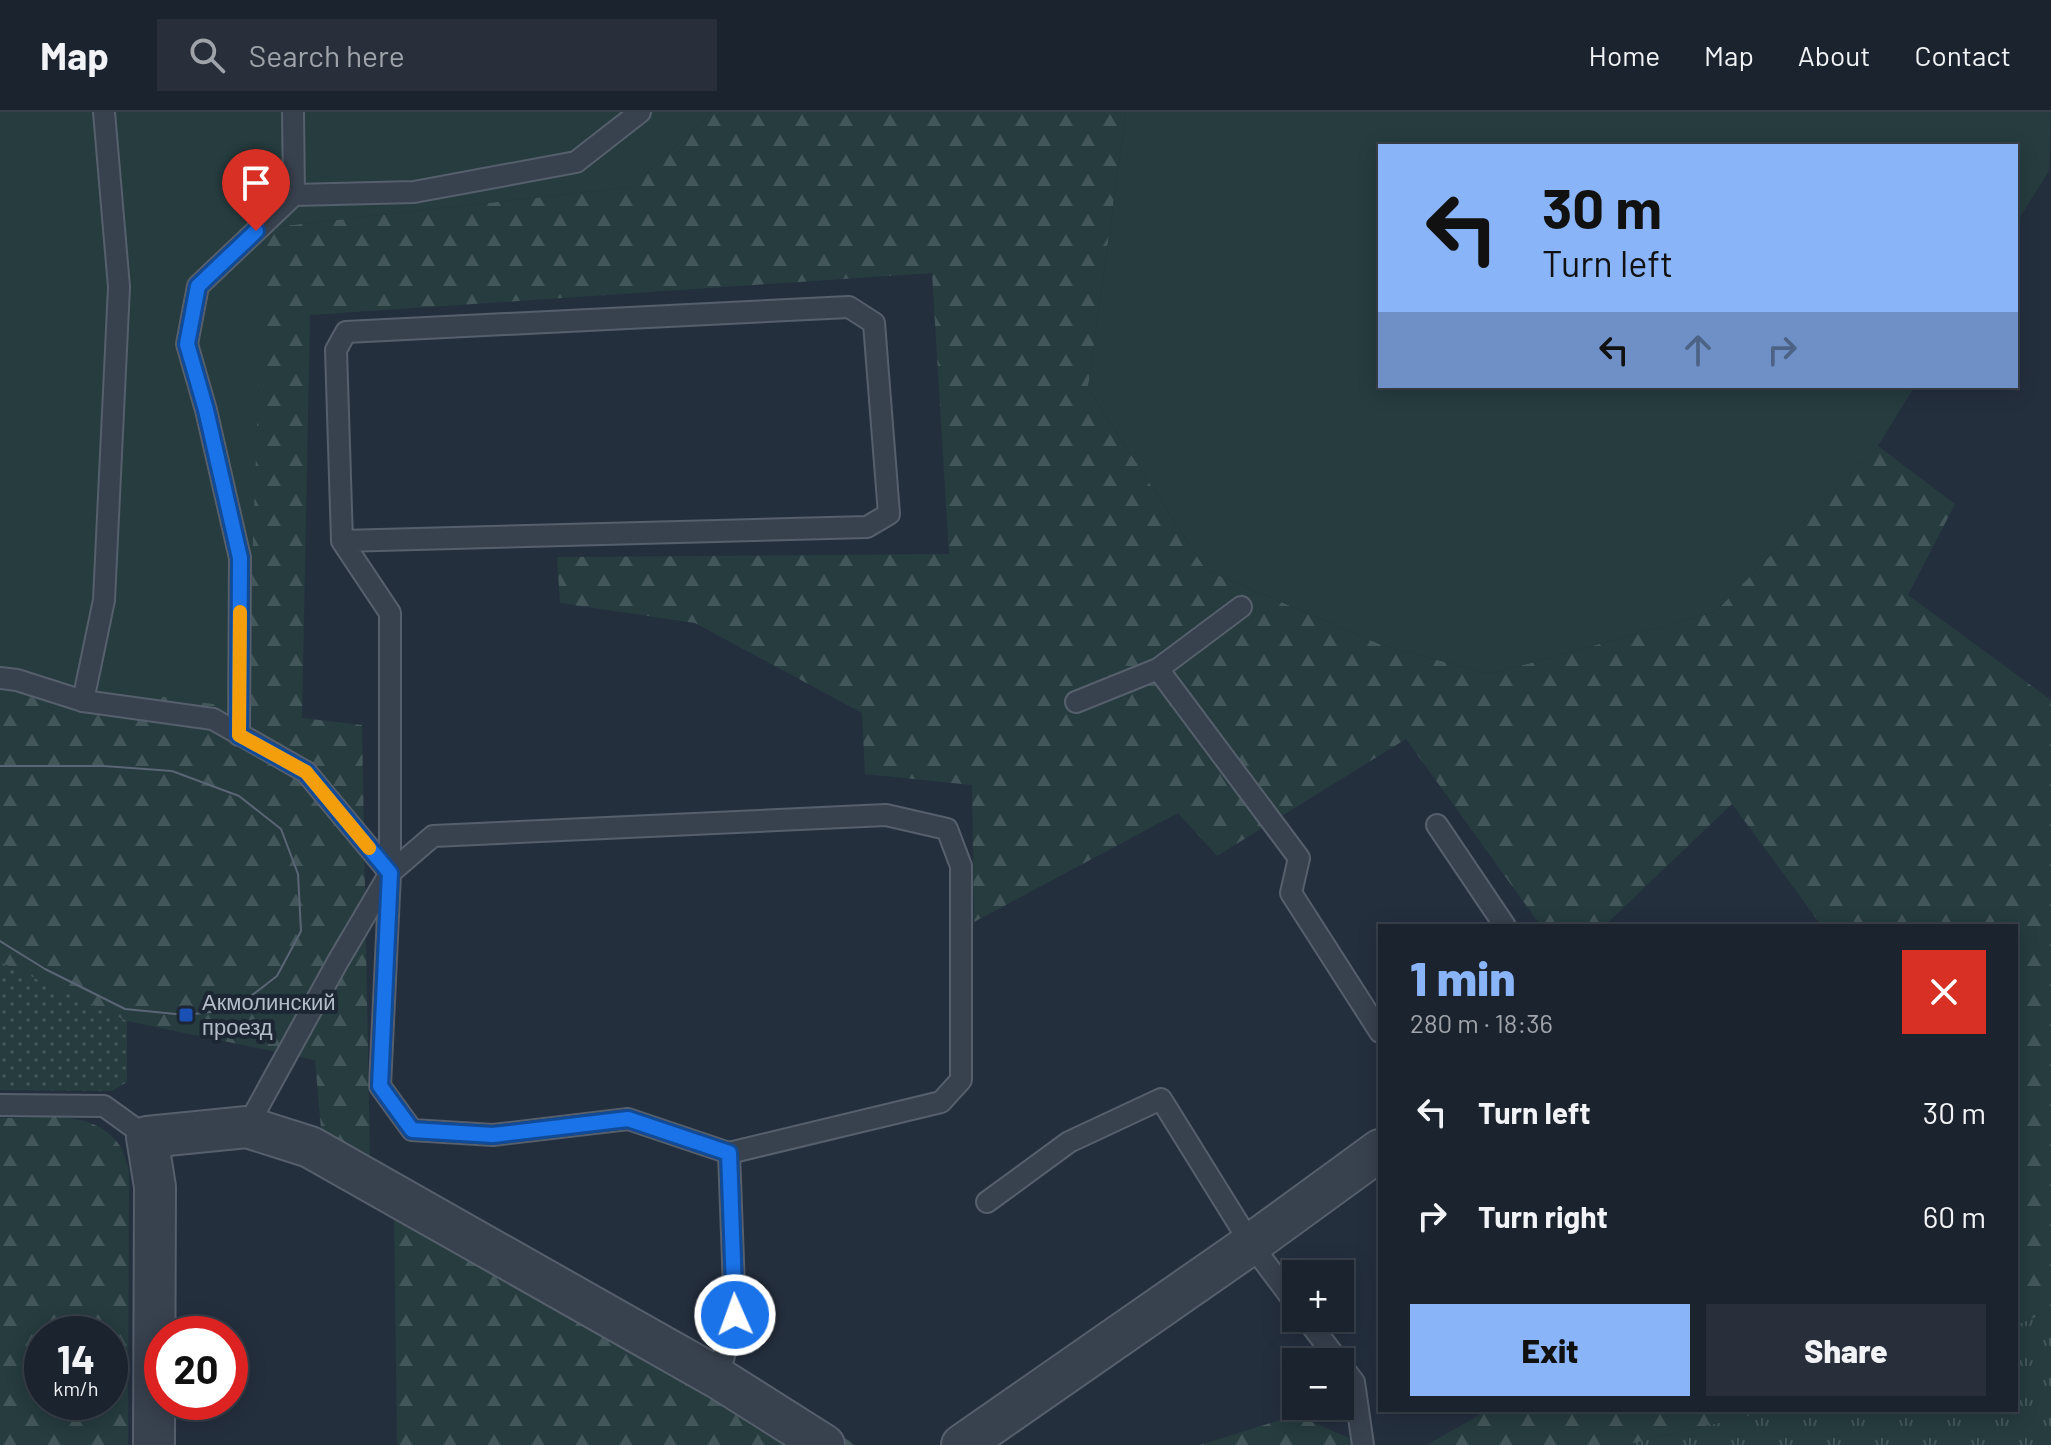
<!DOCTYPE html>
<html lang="en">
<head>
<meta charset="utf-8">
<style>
	body { margin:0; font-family:Barlow,sans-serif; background:#282f3a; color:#f1f3f6; height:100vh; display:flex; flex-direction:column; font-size:30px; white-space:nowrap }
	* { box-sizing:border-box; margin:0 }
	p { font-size:26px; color:#a0a4aa }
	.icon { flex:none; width:44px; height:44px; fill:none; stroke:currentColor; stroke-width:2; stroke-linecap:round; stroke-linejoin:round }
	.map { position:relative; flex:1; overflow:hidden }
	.side { position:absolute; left:1378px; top:812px; width:640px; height:488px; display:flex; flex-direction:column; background:#1b232e; border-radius:0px; box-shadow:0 4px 20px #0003,0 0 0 2px #39404a }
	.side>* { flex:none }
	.banner { position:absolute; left:1378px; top:32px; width:640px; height:244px; border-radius:0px; box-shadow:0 4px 20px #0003,0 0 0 2px #39404a; background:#8ab4f8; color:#111; overflow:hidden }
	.fabs { position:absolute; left:1282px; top:1148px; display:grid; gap:16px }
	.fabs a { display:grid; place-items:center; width:72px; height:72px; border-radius:0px; background:#1b232e; box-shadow:0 4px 20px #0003,0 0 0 2px #39404a; font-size:40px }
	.speed { position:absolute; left:24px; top:1204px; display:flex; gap:16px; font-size:40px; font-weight:700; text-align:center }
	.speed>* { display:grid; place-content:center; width:104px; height:104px; border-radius:50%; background:#1b232e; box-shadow:0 4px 20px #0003,0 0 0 2px #39404a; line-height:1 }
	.speed small { font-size:20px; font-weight:400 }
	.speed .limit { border:12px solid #d22; background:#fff; color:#111 }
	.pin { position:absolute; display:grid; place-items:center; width:68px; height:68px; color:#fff; margin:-82px -34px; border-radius:50% 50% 50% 0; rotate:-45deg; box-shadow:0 0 8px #0007 }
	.pin .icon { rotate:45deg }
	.me { position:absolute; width:88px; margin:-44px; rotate:358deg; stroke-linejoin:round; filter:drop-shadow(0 0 6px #0008) }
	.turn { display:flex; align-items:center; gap:28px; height:168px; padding:0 32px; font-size:36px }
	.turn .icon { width:104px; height:104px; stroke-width:2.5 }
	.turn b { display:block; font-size:56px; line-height:68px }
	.lanes { display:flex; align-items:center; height:76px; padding:0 32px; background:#0003; justify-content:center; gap:40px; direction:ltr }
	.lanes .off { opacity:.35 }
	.round { display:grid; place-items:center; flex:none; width:84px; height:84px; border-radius:0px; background:#282f3a }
	.overview { display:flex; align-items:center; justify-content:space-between; height:136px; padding:0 32px }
	h1 { font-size:48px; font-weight:800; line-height:60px; color:#8ab4f8 }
	.cta { display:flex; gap:16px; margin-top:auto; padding:16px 32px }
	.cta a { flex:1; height:92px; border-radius:0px; background:#8ab4f8; color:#111; font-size:32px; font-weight:800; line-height:92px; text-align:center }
	.cta a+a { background:#282f3a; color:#f1f3f6 }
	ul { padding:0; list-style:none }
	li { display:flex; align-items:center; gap:24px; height:104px; padding:0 32px }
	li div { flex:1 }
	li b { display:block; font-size:30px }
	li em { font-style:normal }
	header { display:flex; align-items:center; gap:48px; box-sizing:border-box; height:112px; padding:0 40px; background:#1b232e; border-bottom:2px solid #39404a }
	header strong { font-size:38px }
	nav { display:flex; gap:44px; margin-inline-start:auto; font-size:28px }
	.search { width:560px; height:72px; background:#282f3a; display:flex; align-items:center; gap:20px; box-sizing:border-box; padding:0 28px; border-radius:0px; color:#a0a4aa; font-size:30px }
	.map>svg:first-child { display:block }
	.grass { fill:url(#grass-tufts) }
	.forest { fill:url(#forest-firs); fill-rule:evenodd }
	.park { fill:url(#park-dots) }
	.garden { fill:#263c3f }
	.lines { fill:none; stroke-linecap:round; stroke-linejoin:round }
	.lane-casing { stroke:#565f6c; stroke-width:24 }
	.street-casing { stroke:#565f6c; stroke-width:44 }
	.lane { stroke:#38414e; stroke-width:20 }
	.street { stroke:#38414e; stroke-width:40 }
	.tram { stroke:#5a6575; stroke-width:2 }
	.route-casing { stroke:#114b97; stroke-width:20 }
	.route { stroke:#1a73e8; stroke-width:14 }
	.slow { stroke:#f59e0b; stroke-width:14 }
	.transit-dot { fill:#1a4fb4; stroke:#1d2633; stroke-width:3 }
	.labels { text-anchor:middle; stroke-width:8; stroke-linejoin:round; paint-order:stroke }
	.poi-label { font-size:22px; fill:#b4bcc9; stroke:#1d2633; text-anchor:start }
</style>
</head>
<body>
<header>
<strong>Map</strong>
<div class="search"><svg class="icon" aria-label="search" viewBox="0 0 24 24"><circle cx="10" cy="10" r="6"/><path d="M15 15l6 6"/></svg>Search here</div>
<nav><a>Home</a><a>Map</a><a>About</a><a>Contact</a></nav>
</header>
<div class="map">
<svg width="2051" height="1333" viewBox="0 0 2051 1333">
	<defs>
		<pattern id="grass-tufts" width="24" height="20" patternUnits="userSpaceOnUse" patternTransform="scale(2)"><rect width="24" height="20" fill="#263c3f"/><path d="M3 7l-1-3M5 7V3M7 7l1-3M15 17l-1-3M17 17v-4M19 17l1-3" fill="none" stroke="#435659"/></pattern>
		<pattern id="forest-firs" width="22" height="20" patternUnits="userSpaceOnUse" patternTransform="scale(2)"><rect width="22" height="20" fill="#263c3f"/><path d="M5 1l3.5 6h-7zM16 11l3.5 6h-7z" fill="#435659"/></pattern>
		<pattern id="park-dots" width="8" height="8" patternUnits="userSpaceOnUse" patternTransform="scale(2)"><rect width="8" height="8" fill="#263c3f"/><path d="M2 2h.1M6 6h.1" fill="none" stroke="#435659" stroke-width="1.8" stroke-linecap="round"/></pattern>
	</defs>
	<rect width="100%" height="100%" fill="#242f3e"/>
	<polygon class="grass" points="2051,1199 2051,1333 1625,1333 1773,1298 2016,1298 2016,1213"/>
	<g class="forest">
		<polygon points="712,0 1126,0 1088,276 1206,458 1382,533 1490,562 1715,500 1878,334 1955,392 1908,483 2051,588 2051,1199 2016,1213 2016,814 1822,814 1732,692 1604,814 1541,814 1406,627 1217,744 1178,701 974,810 972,673 865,662 862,601 695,511 560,491 557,445 949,442 932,161 310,203 302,606 362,613 370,1051 321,1017 315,948 127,909 0,850 0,561 264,116 632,75"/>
		<path d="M0,1006c39,0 91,-10 117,24 6,7 9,19 12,28l-1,275h-128zM110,1222v68h-68v-68z"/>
		<polygon points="394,1091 760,1274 856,1333 397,1333"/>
		<polygon points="1488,1298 1773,1298 1625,1333 1427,1333"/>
		<polygon points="1296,1303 1365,1333 1200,1333"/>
	</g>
	<polygon class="park" points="0,850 127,909 127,970 112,979 0,978"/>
	<g class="garden">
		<polygon points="0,0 712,0 632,75 264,116 247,597 0,561"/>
		<polygon points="1126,0 2051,0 2049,59 2016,112 2016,34 1380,34 1380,274 1915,274 1878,334 1715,500 1490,562 1382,533 1206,458 1088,276"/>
	</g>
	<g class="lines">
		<defs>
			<g id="lane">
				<polyline points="293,0 294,83"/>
				<polyline points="1158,557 1299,746 1291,781 1380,920"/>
				<polyline points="0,566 17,568 83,589 213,607 306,660 390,761 380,974 412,1018 493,1023 628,1007 729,1041"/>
				<polyline points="83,589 104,488 119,175 104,0"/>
				<polyline points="1076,590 1158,557 1241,495"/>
				<polyline points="239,623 240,446 206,298 187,232 198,174 294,83 414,80 576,50 640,0"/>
				<polyline points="1437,713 1505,814"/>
				<polyline points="390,761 433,724 886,703 947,717 961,754 961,968 941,990 729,1041 735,1203 718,1266"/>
				<polyline points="0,993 104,994 147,1025"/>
				<polyline points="247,1015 337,851 390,761 390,501 342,429 336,238 346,220 849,195 874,211 889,402 867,415 342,429"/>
				<polyline points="987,1090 1069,1030 1161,987 1251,1132 1296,1192"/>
				<polyline points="1306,1206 1339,1250"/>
				<polyline points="1340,1252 1354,1270 1363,1333"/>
			</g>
			<g id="street">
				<polyline points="154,1333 155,1075 147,1025 247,1015 310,1035 718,1266 824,1333"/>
				<polyline points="962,1333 1251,1132 1380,1038"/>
			</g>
		</defs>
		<use href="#lane" class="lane-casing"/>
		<use href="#street" class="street-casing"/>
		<use href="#lane" class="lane"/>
		<use href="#street" class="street"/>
		<polyline class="tram" points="0,654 104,654 172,659 239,684 281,717 298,762 301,819 277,864 234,897 186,903 125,897 45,857 0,829"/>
	</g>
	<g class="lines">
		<defs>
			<polyline id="route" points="256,119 198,174 187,232 206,298 240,446 239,623 306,660 390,761 380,974 412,1018 493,1023 628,1007 729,1041 735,1203"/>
		</defs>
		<use href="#route" class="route-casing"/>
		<use href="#route" class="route"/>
		<polyline class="slow" points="240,500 239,623 306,660 369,736"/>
	</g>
	<rect class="transit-dot" x="178" y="895" width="16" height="16" rx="4"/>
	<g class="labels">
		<g class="poi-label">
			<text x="202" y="898">Акмолинский<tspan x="202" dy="25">проезд</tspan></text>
		</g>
	</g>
</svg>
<div class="fabs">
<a>+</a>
<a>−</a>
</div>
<div class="speed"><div>14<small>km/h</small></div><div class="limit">20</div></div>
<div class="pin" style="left:256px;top:119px;background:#d93025"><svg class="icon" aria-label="arrive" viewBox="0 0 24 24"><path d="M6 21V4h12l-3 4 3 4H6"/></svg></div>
<svg class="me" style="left:735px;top:1203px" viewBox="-20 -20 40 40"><circle r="17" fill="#1a73e8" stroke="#fff" stroke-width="3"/><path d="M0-11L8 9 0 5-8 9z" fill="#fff"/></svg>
<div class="banner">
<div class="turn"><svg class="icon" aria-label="left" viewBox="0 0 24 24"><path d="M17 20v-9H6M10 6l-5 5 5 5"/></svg><div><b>30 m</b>Turn left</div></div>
<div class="lanes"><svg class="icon" aria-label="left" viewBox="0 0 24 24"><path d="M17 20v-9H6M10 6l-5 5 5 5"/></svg><svg class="icon off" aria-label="ahead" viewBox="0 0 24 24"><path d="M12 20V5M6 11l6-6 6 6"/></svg><svg class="icon off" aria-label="right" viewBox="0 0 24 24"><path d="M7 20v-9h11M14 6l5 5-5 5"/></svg></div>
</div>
<section class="side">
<div class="overview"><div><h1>1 min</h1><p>280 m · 18:36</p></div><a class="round" style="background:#d93025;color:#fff"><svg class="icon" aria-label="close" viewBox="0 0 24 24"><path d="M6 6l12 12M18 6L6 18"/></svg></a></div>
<ul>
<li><svg class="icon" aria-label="left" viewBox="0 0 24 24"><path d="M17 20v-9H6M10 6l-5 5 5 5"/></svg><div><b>Turn left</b></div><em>30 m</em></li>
<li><svg class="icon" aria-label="right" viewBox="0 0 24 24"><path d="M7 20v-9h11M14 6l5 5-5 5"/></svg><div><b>Turn right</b></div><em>60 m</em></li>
</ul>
<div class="cta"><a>Exit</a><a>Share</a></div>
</section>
</div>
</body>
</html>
